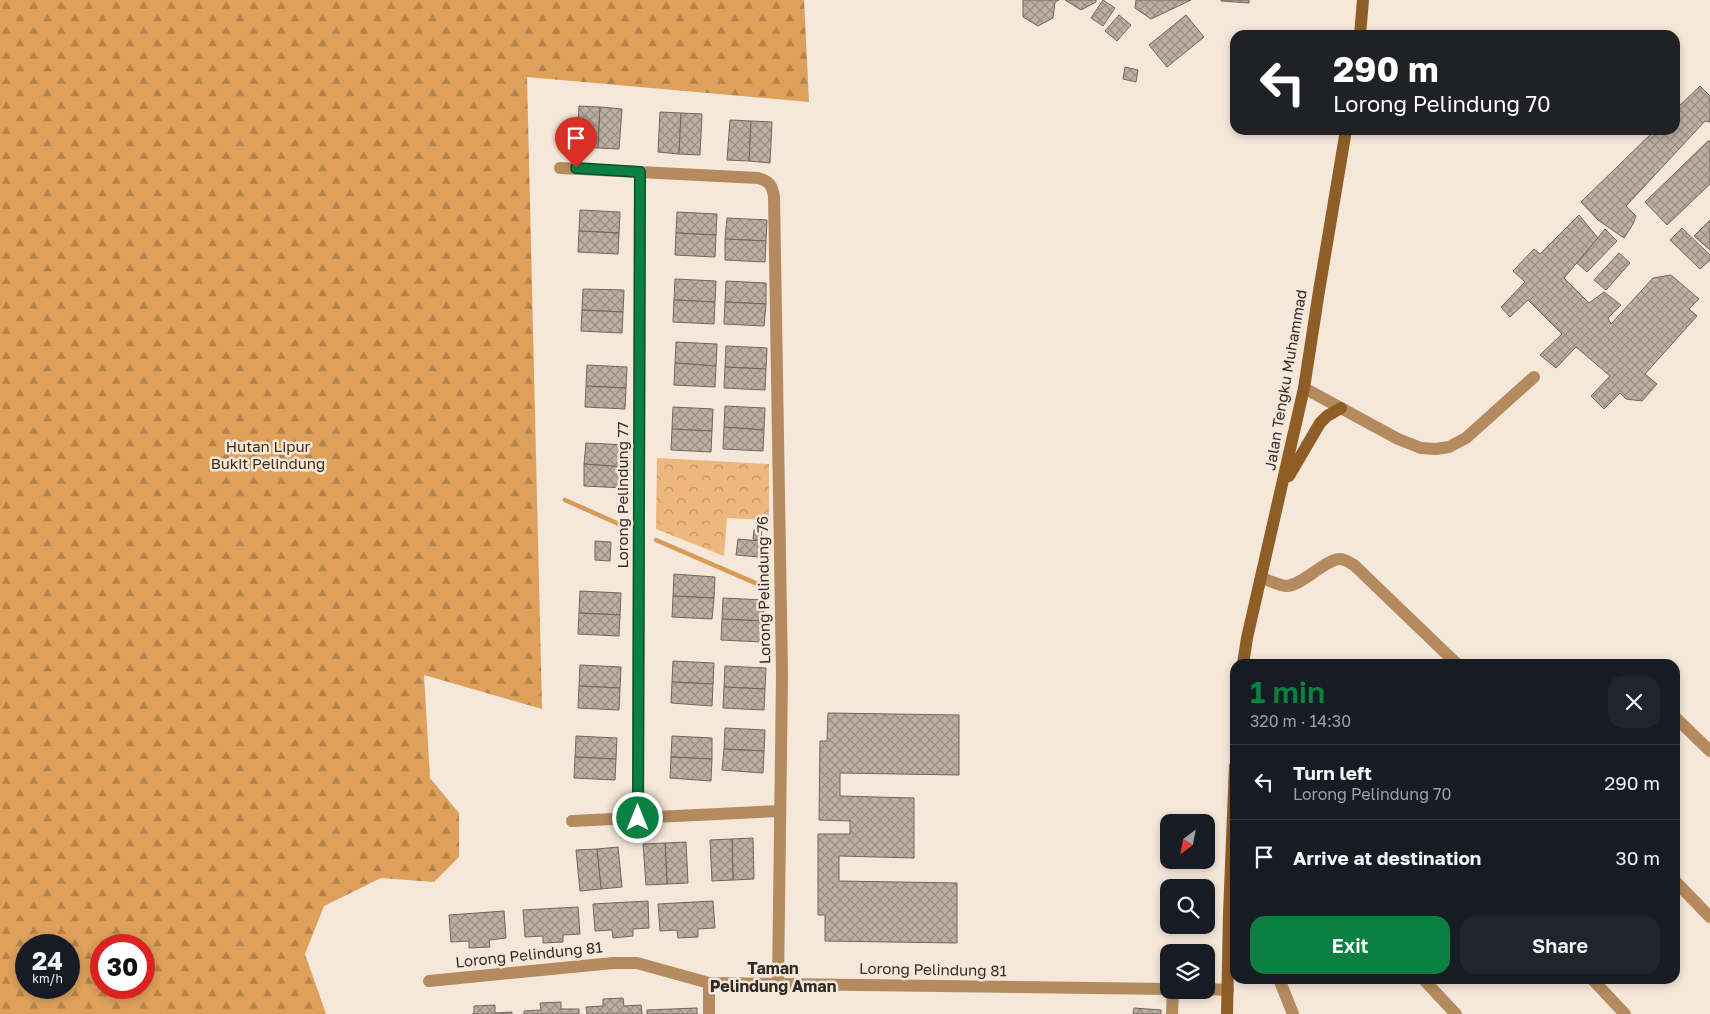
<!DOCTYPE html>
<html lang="en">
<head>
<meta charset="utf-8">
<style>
	body { margin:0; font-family:"Golos Text",sans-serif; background:#20242c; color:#f1f3f6; height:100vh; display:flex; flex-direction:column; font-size:19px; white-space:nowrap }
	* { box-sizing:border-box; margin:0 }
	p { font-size:16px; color:#9ea1a6 }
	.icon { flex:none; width:28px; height:28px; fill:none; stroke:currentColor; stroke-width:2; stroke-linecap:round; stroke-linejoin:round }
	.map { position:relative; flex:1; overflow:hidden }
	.side { position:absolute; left:1230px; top:659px; width:450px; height:325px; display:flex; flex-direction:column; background:#171b24; border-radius:15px; box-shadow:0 2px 8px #0003 }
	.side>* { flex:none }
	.top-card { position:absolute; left:1230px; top:30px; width:450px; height:105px; border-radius:15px; box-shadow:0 2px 8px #0003; background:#202124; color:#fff; overflow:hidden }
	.needle { width:32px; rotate:212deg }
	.fabs { position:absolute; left:1160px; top:814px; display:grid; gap:10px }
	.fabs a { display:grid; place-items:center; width:55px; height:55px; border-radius:10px; background:#171b24; box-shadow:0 2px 8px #0003; font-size:25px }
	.speed { position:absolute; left:15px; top:934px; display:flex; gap:10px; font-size:25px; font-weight:700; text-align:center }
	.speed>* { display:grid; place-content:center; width:65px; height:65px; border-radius:50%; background:#171b24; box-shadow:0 2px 8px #0003; line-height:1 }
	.speed small { font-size:12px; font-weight:400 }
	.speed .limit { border:8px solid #d22; background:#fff; color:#111 }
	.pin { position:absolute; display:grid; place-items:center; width:42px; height:42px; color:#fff; margin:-51px -21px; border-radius:50% 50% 50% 0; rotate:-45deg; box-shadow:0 0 5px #0007 }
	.pin .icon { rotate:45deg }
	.me { position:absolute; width:55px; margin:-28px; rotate:0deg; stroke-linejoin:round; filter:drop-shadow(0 0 4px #0008) }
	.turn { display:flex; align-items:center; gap:18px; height:105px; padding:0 20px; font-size:22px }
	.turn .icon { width:65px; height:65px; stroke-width:2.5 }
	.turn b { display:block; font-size:35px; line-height:42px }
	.round { display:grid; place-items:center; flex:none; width:52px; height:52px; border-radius:15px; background:#20242c }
	.headline { display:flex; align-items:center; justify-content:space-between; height:85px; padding:0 20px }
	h1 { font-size:30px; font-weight:600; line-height:38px; color:#0b8043 }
	.primary-button { display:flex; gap:10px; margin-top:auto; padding:10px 20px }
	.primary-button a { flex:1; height:58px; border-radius:15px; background:#0b8043; color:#fff; font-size:20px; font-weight:600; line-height:58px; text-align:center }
	.primary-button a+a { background:#20242c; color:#f1f3f6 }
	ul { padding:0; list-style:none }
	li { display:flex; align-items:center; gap:15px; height:75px; padding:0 20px; border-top:1px solid #363941 }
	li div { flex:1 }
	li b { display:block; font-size:19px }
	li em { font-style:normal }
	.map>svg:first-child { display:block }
	.forest { fill:url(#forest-firs); fill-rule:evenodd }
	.park { fill:url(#park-crowns) }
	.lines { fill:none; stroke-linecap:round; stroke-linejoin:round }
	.stream { stroke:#d89a55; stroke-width:4.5 }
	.building { fill:url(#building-cross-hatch); stroke:#72665a }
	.street { stroke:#b48a5e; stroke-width:12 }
	.secondary { stroke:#8e5e26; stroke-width:12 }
	.route-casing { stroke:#07532c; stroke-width:12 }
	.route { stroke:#0b8043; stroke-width:9 }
	.labels { text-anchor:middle; stroke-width:5; stroke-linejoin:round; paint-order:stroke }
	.street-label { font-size:15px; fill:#302b26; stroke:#f5e7d9 }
	.park-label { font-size:15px; fill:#442a0c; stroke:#f5e7d9 }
	.neighbourhood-label { font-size:16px; font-weight:bold; fill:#302b26; stroke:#f5e7d9 }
</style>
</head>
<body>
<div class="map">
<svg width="1710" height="1014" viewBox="0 0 1710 1014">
	<defs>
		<pattern id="forest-firs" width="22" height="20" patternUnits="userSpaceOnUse" patternTransform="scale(1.25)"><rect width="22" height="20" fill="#dea05b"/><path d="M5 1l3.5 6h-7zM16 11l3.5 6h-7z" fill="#b4834b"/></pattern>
		<pattern id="park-crowns" width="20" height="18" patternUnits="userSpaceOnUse" patternTransform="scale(1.25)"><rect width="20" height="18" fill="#edb77e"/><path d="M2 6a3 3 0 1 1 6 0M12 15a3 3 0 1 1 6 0" fill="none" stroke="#c09567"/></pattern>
		<pattern id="building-cross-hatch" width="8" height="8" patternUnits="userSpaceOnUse" patternTransform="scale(1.25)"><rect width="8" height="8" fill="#bcaea1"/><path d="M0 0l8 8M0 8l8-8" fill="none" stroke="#998e83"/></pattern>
	</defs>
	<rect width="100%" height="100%" fill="#f5e7d9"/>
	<path class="forest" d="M0,0h804l5,102 -282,-25 15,632 -118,-34 6,103 29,35v44l-25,25 -53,-4 -57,28 -19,48 21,60h-326zM26,945h43v43h-43zM101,945h43v43h-43z"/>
	<polygon class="park" points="657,458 769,464 769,520 727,518 724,556 656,529"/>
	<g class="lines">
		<g class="stream">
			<polyline points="565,500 621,525"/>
			<polyline points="656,540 767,588"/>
		</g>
	</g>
	<g class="building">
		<polygon points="1023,0 1059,0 1055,2 1053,18 1038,26 1023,17"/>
		<polygon points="1065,0 1096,0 1096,2 1081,10"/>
		<polygon points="1103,0 1115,8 1103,26 1091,18"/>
		<polygon points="1136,0 1191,0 1151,19 1135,8"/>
		<polygon points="1221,0 1249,0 1249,3 1221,1"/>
		<polygon points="1119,15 1131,25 1117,41 1105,31"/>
		<polygon points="1186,15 1204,37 1167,67 1149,45"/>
		<polygon points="1125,67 1138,70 1136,82 1123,79"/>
		<polygon points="1700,86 1710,96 1710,122 1705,121 1626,206 1636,216 1633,224 1624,238 1598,220 1581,202 1655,130 1675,130 1675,110"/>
		<polygon points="579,106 600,107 598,148 577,147"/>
		<polygon points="600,107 622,109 619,149 598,148"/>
		<polygon points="660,112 681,113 679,154 658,152"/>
		<polygon points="681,113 702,114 700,155 679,154"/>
		<polygon points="730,120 751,121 749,161 727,160"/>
		<polygon points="751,121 772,122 770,163 749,161"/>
		<polygon points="1708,141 1710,141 1710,184 1667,225 1645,202"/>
		<polygon points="580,210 620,212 619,233 579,231"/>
		<polygon points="677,212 717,214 716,235 676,233"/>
		<polygon points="1579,215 1598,238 1564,278 1589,303 1604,292 1621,305 1608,318 1611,324 1653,278 1671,275 1699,299 1689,309 1697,316 1645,374 1657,384 1642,401 1626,399 1620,393 1604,409 1591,396 1610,376 1576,347 1556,368 1540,355 1562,334 1528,300 1510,317 1501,307 1525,282 1513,271 1534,249 1540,254"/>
		<polygon points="727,218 767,220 766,241 725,239"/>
		<polygon points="1710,220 1710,250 1694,236"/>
		<polygon points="1682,228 1710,255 1710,260 1700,269 1670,240"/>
		<polygon points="1605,229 1617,241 1587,272 1577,263"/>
		<polygon points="579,231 619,233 618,254 578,252"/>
		<polygon points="676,233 716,235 715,257 675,255"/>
		<polygon points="725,239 766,241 765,262 725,260"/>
		<polygon points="1619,253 1630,263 1606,290 1594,280"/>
		<polygon points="675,279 716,281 715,302 674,300"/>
		<polygon points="726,281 766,283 766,304 725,302"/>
		<polygon points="583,289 624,290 623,312 582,310"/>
		<polygon points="674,300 715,302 714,324 673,322"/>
		<polygon points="725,302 766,304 764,326 724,324"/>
		<polygon points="582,310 623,312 622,333 581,331"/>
		<polygon points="676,342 717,344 716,366 675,363"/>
		<polygon points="726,346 767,348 766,369 725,367"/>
		<polygon points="675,363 716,366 715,387 674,385"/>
		<polygon points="587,365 627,367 626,388 586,386"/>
		<polygon points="725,367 766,369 765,390 724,388"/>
		<polygon points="586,386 626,388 625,409 585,407"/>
		<polygon points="725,406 765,408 764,430 724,427"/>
		<polygon points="673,407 713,409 712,431 672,429"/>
		<polygon points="724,427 764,430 763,451 723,449"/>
		<polygon points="672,429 712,431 711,452 671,450"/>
		<polygon points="586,443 626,445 625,467 584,464"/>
		<polygon points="584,464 625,467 624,488 584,486"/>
		<polygon points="754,530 762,530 761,540 753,539"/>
		<polygon points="738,539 760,541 759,557 736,555"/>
		<polygon points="595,541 611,542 610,561 595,560"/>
		<polygon points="674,574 715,577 714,598 673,596"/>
		<polygon points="580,591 621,593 620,615 579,613"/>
		<polygon points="673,596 714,598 712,619 672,617"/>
		<polygon points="723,598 764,600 763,621 722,619"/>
		<polygon points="579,613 620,615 619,636 578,634"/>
		<polygon points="722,619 763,621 762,642 721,640"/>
		<polygon points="673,661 714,663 713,684 672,682"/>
		<polygon points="580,665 621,667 620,688 579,686"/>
		<polygon points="725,666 766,668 765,689 724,687"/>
		<polygon points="672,682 713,684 712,706 671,703"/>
		<polygon points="579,686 620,688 619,710 578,708"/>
		<polygon points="724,687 765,689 764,710 723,708"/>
		<polygon points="828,713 959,715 959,775 840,773 840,796 914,798 914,858 839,856 839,881 957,883 957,943 825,941 825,915 818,915 818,834 850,834 850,821 819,820 820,741 827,741"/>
		<polygon points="725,728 765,730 764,751 724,749"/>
		<polygon points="576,736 617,738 616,759 575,757"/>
		<polygon points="672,736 712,738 712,759 671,757"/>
		<polygon points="724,749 764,751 763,773 722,770"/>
		<polygon points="575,757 616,759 615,780 574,778"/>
		<polygon points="671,757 712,759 711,781 670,778"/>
		<polygon points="753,838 754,879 733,880 732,839"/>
		<polygon points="732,839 733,880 712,881 710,840"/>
		<polygon points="686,842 688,883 667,884 665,843"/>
		<polygon points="665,843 667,884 646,885 643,844"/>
		<polygon points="618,847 622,887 601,889 597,849"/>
		<polygon points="597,849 601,889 580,891 576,850"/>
		<polygon points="648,901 649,928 633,929 633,936 613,938 612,930 595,931 593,904"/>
		<polygon points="713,901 715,928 698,929 698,937 678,938 677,930 660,931 658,904"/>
		<polygon points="578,907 580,934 563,935 563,942 543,943 543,936 525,937 523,910"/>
		<polygon points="504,911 506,938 489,940 490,947 469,948 469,941 451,942 449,915"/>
		<polygon points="623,998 624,1006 641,1005 642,1014 587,1014 586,1007 603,1006 603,999"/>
		<polygon points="561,1002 561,1009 579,1009 579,1014 524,1014 524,1011 541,1010 540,1003"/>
		<polygon points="495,1005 495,1013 512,1012 512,1014 472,1014 474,1014 474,1006"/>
		<polygon points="697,1008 697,1014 647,1014 647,1010"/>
		<polygon points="1134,1008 1161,1010 1161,1014 1133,1014"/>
	</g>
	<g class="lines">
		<g class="street">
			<path d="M560,168l198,10c11,3 14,7 16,18l8,479 -4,309"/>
			<polyline points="1304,388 1398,439 1421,448 1436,449 1449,447 1466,438 1534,377"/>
			<path d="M1261,578c8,2 19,8 26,8 18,-2 38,-27 53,-27 5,0 10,4 14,6l103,99"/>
			<polyline points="1675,717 1710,751"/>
			<polyline points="638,818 640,172"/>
			<polyline points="572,821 780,811"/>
			<polyline points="1675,881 1710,917"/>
			<polyline points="1279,979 1293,1014"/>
			<polyline points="1423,979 1456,1014"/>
			<polyline points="1592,979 1625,1014"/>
			<polyline points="429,981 613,963 637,963 709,983 1169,989"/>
			<polyline points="709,983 709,1014"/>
			<polyline points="1206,989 1228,990"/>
			<polyline points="1172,1014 1173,990"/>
		</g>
		<g class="secondary">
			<polyline points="1360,35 1363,0"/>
			<polyline points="1289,476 1320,423 1327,416 1341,408"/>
			<polyline points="1243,664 1247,638 1304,388 1319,291 1346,130"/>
			<polyline points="1227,1014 1229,914 1235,766"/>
		</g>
	</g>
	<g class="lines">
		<defs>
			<polyline id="route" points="576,168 640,172 638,818"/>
		</defs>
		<use href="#route" class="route-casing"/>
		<use href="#route" class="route"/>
	</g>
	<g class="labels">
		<g class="street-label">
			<text transform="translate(1286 380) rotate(-80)" y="5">Jalan Tengku Muhammad</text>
			<text transform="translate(623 495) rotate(-90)" y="5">Lorong Pelindung 77</text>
			<text transform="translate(764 590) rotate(-91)" y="5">Lorong Pelindung 76</text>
			<text transform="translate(529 955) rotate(-6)" y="5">Lorong Pelindung 81</text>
			<text transform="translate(933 970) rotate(1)" y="5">Lorong Pelindung 81</text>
		</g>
		<g class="park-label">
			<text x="268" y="452">Hutan Lipur<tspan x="268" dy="17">Bukit Pelindung</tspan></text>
		</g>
		<g class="neighbourhood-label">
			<text x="773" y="974">Taman<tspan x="773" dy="18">Pelindung Aman</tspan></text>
		</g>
	</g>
</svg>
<div class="fabs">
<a><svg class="needle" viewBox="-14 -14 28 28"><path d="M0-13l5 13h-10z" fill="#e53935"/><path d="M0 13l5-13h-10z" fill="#9ea1a6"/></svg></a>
<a><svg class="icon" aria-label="search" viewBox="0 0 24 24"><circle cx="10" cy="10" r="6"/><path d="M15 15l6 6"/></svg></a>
<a><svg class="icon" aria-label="layers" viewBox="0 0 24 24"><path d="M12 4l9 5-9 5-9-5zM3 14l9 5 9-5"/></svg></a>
</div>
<div class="speed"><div>24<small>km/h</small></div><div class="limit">30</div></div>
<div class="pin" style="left:576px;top:168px;background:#d93025"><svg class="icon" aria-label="arrive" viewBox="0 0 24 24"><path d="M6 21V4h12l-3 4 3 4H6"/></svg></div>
<svg class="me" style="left:638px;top:818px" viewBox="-20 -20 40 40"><circle r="17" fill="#0b8043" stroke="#fff" stroke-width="3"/><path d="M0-11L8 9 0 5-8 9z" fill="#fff"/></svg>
<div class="top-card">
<div class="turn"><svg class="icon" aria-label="left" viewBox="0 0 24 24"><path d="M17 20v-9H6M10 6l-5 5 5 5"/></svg><div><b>290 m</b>Lorong Pelindung 70</div></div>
</div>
<section class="side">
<div class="headline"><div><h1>1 min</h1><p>320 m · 14:30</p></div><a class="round"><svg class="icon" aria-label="close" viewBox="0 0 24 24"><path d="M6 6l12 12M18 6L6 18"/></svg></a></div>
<ul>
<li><svg class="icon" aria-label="left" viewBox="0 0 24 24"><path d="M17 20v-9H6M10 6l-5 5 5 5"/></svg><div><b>Turn left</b><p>Lorong Pelindung 70</p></div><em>290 m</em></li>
<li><svg class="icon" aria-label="arrive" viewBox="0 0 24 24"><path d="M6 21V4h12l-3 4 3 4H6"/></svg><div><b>Arrive at destination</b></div><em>30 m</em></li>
</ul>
<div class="primary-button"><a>Exit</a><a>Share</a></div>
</section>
</div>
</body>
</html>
